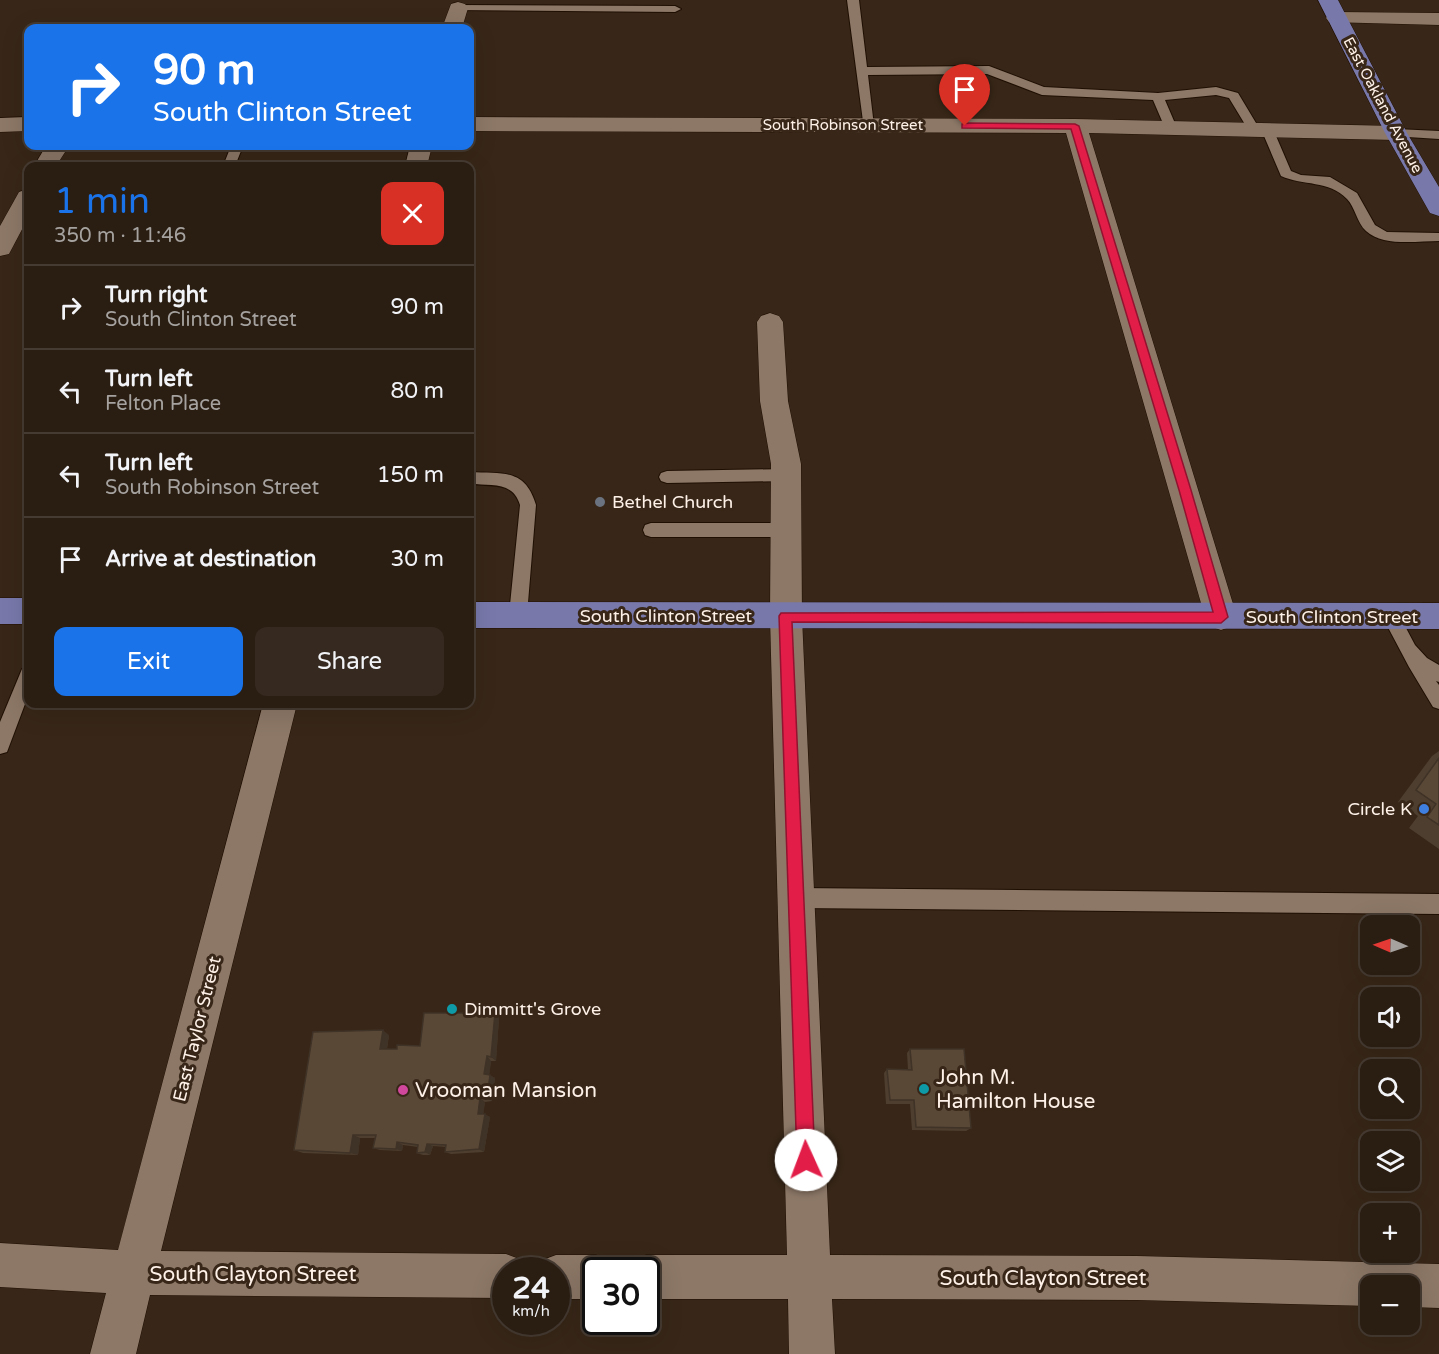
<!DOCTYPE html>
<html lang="en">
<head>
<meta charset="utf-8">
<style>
	body { margin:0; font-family:"Varela Round",sans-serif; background:#362a20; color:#f1f3f6; height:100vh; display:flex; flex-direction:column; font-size:22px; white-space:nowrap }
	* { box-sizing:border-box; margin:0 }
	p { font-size:20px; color:#a5a29f }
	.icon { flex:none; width:33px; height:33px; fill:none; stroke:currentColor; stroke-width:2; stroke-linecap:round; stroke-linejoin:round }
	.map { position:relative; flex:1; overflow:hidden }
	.sheet { position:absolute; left:24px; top:162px; width:450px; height:546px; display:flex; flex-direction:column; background:#2a1d12; border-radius:12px; box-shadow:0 6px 24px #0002,0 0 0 2px #463b32 }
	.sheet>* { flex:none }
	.hud { position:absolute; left:24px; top:24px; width:450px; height:126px; border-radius:12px; box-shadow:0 6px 24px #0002,0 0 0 2px #463b32; background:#1a73e8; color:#fff; overflow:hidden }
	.needle { width:39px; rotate:272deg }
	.buttons { position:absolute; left:1360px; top:915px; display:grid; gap:12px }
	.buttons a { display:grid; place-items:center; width:60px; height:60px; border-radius:12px; background:#2a1d12; box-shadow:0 6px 24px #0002,0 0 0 2px #463b32; font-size:30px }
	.speed { position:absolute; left:492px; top:1257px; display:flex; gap:12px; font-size:30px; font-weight:700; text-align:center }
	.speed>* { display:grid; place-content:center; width:78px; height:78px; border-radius:50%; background:#2a1d12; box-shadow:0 6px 24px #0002,0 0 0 2px #463b32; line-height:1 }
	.speed small { font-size:15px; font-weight:400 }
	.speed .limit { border:3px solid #111; border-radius:9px; background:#fff; color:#111 }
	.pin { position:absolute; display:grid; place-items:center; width:51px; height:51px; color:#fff; margin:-62px -26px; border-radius:50% 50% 50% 0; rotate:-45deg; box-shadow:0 0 6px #0007 }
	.pin .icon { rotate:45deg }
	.me { position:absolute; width:66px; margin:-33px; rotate:358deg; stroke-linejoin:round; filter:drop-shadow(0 0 4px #0008) }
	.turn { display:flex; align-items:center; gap:21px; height:126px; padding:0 30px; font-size:27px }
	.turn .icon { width:78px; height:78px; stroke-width:2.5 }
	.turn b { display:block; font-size:42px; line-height:51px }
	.round { display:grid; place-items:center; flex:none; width:63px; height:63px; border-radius:12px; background:#362a20 }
	.overview { display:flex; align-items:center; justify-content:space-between; height:102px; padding:0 30px }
	h1 { font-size:36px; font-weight:600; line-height:45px; color:#1a73e8 }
	.button { display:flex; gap:12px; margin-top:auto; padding:12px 30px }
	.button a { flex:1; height:69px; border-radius:12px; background:#1a73e8; color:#fff; font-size:24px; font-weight:600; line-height:69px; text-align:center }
	.button a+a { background:#362a20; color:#f1f3f6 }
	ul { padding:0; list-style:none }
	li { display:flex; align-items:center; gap:18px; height:84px; padding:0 30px; border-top:2px solid #463b32 }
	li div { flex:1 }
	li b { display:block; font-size:22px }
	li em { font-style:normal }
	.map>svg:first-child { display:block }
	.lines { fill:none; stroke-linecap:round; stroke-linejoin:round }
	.lane-casing { stroke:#1f0f03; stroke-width:2 }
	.street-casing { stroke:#1f0f03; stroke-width:1 }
	.secondary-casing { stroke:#1f0f03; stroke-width:1 }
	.primary-casing { stroke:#1f0f03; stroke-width:1 }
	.lane { fill:#8d7867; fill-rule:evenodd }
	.street { fill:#8d7867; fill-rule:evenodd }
	.secondary { fill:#8d7867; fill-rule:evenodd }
	.primary { fill:#7878ab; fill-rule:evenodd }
	.wall { fill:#4d3e2f }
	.shaded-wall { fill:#3f3226 }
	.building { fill:#5a4837; stroke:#3f3226; stroke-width:1.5 }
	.route { fill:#e11d48; stroke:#92132f; stroke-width:1.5 }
	.worship-dot { fill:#6b7280; stroke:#382718; stroke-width:2 }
	.shop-dot { fill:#3f7fe0; stroke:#382718; stroke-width:2 }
	.culture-dot { fill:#0f9aa8; stroke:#382718; stroke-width:2 }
	.hotel-dot { fill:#d1479c; stroke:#382718; stroke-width:2 }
	.labels { text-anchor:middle; stroke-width:6; stroke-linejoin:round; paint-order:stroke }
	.far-street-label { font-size:15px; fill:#fef1e8; stroke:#382718 }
	.poi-label { font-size:18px; fill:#fef1e8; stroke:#382718; text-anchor:start }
	.street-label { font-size:18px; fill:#fef1e8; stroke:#382718 }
	.near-poi-label { font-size:21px; fill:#fef1e8; stroke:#382718; text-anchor:start }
	.near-street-label { font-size:21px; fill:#fef1e8; stroke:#382718 }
</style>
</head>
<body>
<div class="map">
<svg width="1439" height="1354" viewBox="0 0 1439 1354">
	<rect width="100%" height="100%" fill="#382718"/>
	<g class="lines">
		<defs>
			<g id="lane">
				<polygon points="847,0 859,0 867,67 989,66 1044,87 1158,93 1216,87 1238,93 1259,128 1257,131 1249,131 1229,98 1216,95 1165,100 1177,128 1171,132 1165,128 1153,100 1042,95 987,74 868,75 874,126 872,129 864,129"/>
				<polygon points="458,5 675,6 681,9 675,12 454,10 454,6"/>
				<path d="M1267,125l6,4 18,42 10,4 29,2 27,16 18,32 12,7 52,1v8c-22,0 -56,6 -73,-10 -9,-8 -11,-24 -19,-32 -18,-19 -44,-13 -66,-23l-20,-47z"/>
				<polygon points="1396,129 1439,131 1439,139 1392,136 1390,133 1392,130"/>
				<polygon points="231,146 243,146 235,166 223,166"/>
				<polygon points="786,469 792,471 794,475 792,479 786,481 667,483 661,481 659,477 661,473 667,471"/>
				<path d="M470,472c33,2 55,-4 66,33l-9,110 -3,5 -6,2 -6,-2 -3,-5 11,-110c-7,-24 -29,-19 -50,-21z"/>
				<polygon points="651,523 786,523 792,525 794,530 792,535 786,537 651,537 645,535 643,530 645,525"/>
				<polygon points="1391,609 1397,611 1415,645 1427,658 1439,665 1439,682 1436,681 1439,685 1439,709 1433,707 1409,667 1382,616 1385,611"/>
				<polygon points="28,666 28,696 7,752 0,754 0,722 22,669"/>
				<polygon points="796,888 1439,894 1439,914 796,908 789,905 786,898 789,891"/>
			</g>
			<g id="street">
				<polygon points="458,2 465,4 468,8 462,28 442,28 451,4"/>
				<polygon points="28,117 28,131 0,132 0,118"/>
				<polygon points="470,117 1075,119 1396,126 1404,128 1407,133 1404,138 1396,140 1089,133 1237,617 1232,626 1221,630 1210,626 1205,617 1066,133 470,131"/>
				<polygon points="46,146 69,146 56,166 34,166"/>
				<polygon points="410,146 432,146 427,166 405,166"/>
				<polygon points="28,189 28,218 9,254 0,256 0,226 19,192"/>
				<polygon points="770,313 779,316 783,322 788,401 801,464 802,617 830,1255 1137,1256 1439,1264 1439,1308 1410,1307 1410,1286 1371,1286 1371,1306 1137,1300 832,1299 835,1354 789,1354 788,1299 646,1299 646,1270 627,1270 630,1261 646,1255 787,1255 770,617 771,464 760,401 757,322 761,316"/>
				<polygon points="263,704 297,704 161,1251 506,1254 522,1260 526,1270 506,1270 506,1298 150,1295 136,1354 90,1354 106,1293 0,1287 0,1243 118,1250"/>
				<polygon points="556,1255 596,1255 612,1261 615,1270 596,1270 596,1299 556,1299 556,1270 537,1270 540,1261"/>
			</g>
			<polygon id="secondary" points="1336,12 1439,13 1439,25 1329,22 1326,18 1329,14"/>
			<g id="primary">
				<polygon points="1318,0 1338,0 1407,133 1439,187 1439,216 1430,213 1385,133"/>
				<rect x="0" y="598" width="28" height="26"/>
				<polygon points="470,602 1439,603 1439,629 470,628"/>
			</g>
		</defs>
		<use href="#lane" class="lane-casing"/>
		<use href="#street" class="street-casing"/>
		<use href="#secondary" class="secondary-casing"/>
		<use href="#primary" class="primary-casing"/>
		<use href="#lane" class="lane"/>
		<use href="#street" class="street"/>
		<use href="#secondary" class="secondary"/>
		<use href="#primary" class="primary"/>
	</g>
	<g class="wall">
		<polygon points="1439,751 1439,849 1409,828 1418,816 1398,802 1432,756"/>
		<polygon points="495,1013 499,1018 496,1061 491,1061 489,1075 495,1078 492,1101 485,1102 483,1114 490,1117 484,1152 451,1154 445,1152 446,1147 433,1146 430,1155 423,1155 417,1153 418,1147 403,1145 402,1151 380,1150 373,1148 375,1138 360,1138 358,1155 303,1153 294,1150 389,1035 387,1049 397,1049 420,1046"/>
		<polygon points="910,1049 971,1128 966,1131 912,1130 910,1104 886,1104 884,1073 887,1069 908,1070 907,1053"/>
	</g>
	<g class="shaded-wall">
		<polygon points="495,1013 499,1018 496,1061 491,1057"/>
		<polygon points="383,1030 389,1035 386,1053 380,1049"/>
		<polygon points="487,1056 491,1061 489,1078 484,1074"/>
		<polygon points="490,1075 495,1078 492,1101 487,1098"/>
		<polygon points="480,1098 485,1102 483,1117 478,1114"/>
		<polygon points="485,1114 490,1117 484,1152 479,1149"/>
		<polygon points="353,1135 360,1138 358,1155 350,1153"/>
		<polygon points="397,1142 403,1145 402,1151 396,1149"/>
		<polygon points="427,1144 433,1146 430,1155 425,1152"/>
	</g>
	<g class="building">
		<polygon points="1439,758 1439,825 1427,817 1436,804 1416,790"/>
		<polygon points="424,1013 495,1013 491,1057 487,1056 484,1074 490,1075 487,1098 480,1098 478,1114 485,1114 479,1149 445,1152 446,1145 427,1144 425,1152 417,1153 418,1145 397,1142 396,1149 373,1148 376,1135 353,1135 350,1153 294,1150 313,1032 383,1030 380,1049 397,1049 397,1045 420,1046"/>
		<polygon points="910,1049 964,1049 971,1128 916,1127 914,1100 890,1100 887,1069 912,1070"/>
	</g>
	<polygon class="route" points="965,123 1075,124 1079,126 1191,490 1228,617 1221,623 792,622 815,1160 812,1166 806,1168 800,1166 797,1160 779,616 781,613 1213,612 1179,490 1071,129 962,128 962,124"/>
	<circle class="worship-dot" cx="600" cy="502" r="6"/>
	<circle class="shop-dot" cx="1424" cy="809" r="6"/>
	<g class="culture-dot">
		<circle cx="452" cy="1009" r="6"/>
		<circle cx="924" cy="1089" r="6"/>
	</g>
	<circle class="hotel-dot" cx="403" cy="1090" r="6"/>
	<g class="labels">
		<g class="far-street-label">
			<text transform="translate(1383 105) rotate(62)" y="5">East Oakland Avenue</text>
			<text x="843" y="130">South Robinson Street</text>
		</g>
		<g class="poi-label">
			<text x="612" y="508">Bethel Church</text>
			<text x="1412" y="815" text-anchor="end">Circle K</text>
			<text x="464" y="1015">Dimmitt's Grove</text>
		</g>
		<g class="street-label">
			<text x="666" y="622">South Clinton Street</text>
			<text x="1332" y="623">South Clinton Street</text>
			<text transform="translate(197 1029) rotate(-76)" y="6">East Taylor Street</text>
		</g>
		<g class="near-poi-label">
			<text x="936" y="1084">John M.<tspan x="936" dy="24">Hamilton House</tspan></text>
			<text x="415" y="1097">Vrooman Mansion</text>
		</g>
		<g class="near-street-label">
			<text x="253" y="1281">South Clayton Street</text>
			<text x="1043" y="1285">South Clayton Street</text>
		</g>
	</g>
</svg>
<div class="buttons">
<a><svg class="needle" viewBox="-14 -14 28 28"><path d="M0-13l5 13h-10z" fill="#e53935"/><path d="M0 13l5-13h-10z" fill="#a5a29f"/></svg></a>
<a><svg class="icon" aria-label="sound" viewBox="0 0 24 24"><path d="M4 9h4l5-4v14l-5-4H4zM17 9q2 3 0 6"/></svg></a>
<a><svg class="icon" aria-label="search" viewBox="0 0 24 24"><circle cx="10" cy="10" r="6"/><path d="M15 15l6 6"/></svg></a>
<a><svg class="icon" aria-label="layers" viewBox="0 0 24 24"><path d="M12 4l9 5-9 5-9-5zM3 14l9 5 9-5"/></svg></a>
<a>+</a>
<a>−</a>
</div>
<div class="speed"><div>24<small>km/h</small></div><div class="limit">30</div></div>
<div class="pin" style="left:965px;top:126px;background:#d93025"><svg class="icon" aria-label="arrive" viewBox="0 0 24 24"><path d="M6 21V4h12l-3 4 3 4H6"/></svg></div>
<svg class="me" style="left:806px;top:1160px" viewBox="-20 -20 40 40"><circle r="19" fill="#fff"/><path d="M0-13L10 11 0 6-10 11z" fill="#e11d48"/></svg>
<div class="hud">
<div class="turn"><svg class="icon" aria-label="right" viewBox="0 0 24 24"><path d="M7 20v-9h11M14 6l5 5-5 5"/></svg><div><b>90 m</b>South Clinton Street</div></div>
</div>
<section class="sheet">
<div class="overview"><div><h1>1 min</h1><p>350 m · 11:46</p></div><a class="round" style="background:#d93025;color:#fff"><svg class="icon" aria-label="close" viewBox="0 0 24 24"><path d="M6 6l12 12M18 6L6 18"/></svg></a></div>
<ul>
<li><svg class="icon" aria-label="right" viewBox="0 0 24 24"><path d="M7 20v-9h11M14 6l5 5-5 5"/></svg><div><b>Turn right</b><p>South Clinton Street</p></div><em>90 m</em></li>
<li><svg class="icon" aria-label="left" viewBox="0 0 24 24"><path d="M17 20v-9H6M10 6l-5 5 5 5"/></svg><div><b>Turn left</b><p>Felton Place</p></div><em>80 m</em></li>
<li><svg class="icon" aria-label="left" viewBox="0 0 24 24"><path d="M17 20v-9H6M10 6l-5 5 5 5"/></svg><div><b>Turn left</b><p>South Robinson Street</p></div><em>150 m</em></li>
<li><svg class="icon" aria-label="arrive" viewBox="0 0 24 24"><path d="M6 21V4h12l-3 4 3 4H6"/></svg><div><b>Arrive at destination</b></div><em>30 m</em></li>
</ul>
<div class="button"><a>Exit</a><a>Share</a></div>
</section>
</div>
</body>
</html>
